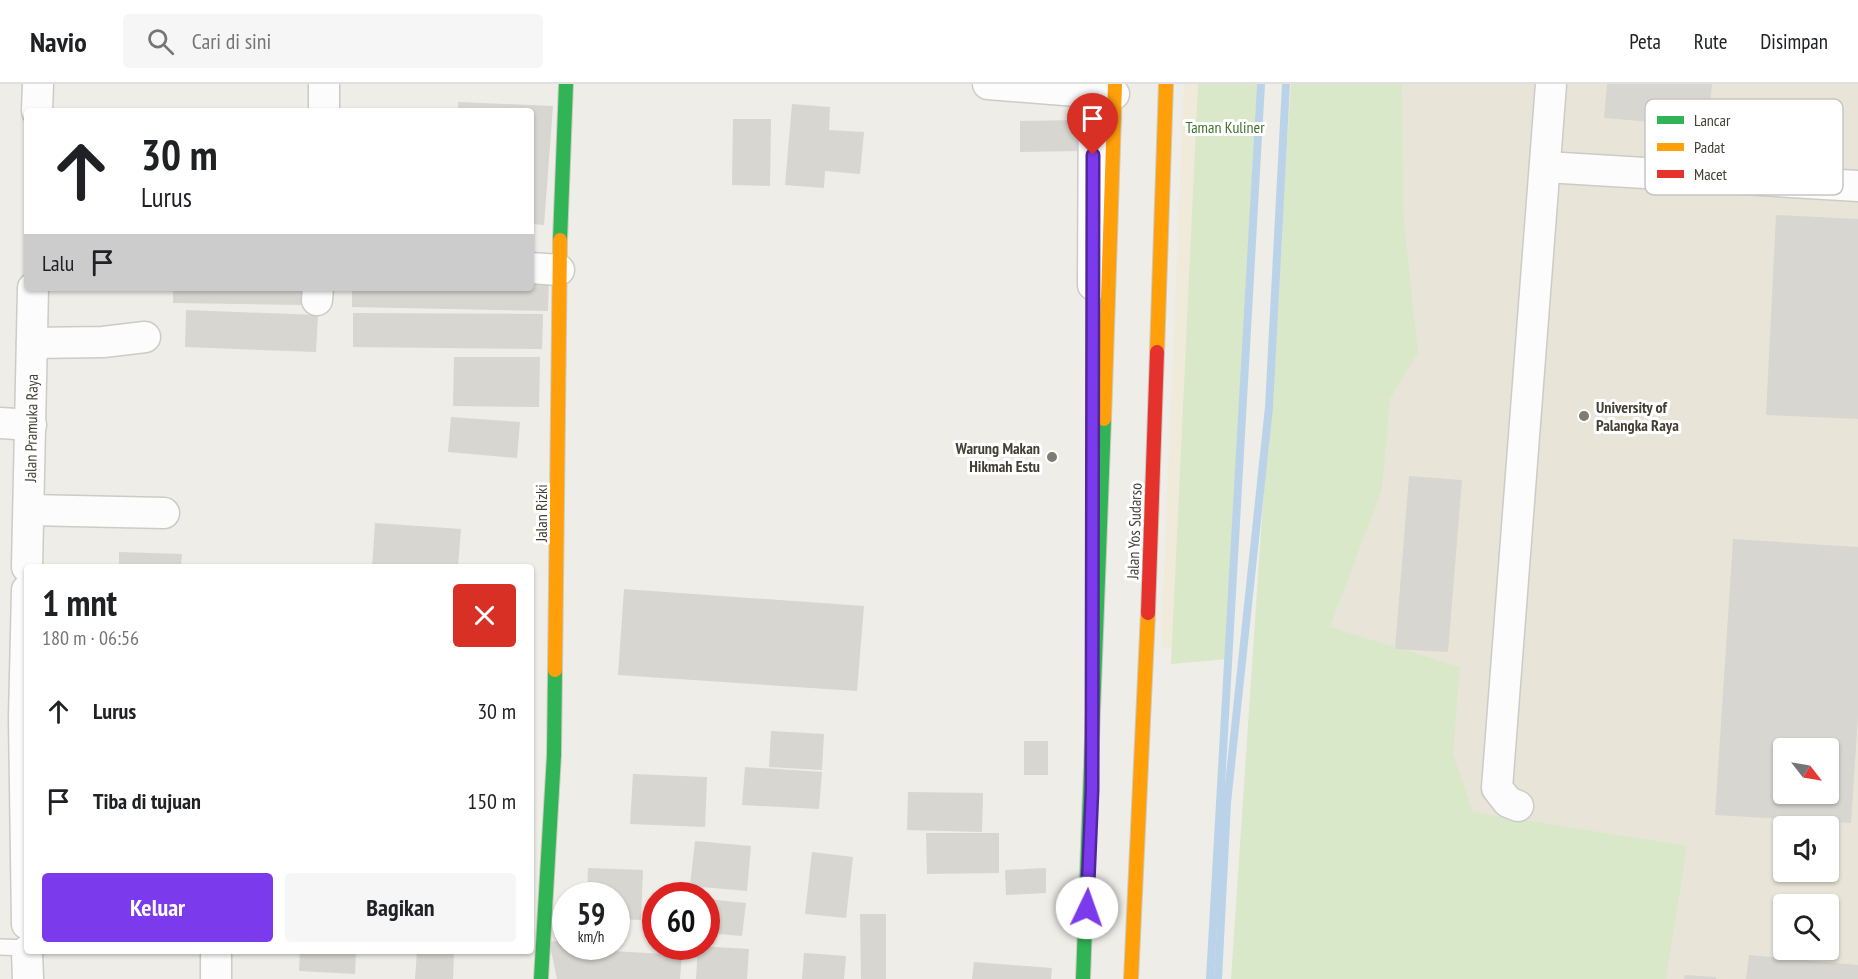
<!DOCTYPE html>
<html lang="id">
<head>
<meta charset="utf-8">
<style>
	body { margin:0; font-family:"PT Sans Narrow",sans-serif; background:#f6f6f6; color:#202124; height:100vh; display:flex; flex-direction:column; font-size:22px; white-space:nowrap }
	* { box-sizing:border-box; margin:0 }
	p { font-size:20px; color:#757577 }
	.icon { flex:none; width:33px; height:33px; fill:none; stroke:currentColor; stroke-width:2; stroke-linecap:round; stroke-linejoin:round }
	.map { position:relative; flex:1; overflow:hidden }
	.side { position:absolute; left:24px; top:480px; width:510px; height:390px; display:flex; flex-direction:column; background:#fff; border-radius:6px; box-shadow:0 2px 4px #0004 }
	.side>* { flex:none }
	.banner { position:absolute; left:24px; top:24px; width:510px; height:183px; border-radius:6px; box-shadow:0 2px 4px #0004; background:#fff; color:#202124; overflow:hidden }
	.needle { width:39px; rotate:121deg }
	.tools { position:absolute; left:1773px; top:654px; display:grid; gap:12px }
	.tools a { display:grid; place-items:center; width:66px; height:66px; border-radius:6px; background:#fff; box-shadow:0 2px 4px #0004; font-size:30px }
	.speed { position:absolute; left:552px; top:798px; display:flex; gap:12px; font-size:30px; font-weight:700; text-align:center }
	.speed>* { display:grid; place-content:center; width:78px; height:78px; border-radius:50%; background:#fff; box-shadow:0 2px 4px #0004; line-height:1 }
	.speed small { font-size:15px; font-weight:400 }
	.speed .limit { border:9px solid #d22; background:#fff; color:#111 }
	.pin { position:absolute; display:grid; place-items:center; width:51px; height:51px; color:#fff; margin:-62px -26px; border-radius:50% 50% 50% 0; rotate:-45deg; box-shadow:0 0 6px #0007 }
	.pin .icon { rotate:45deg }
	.me { position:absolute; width:66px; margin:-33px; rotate:3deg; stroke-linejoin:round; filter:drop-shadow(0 0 4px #0008) }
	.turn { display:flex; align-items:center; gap:21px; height:126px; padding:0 18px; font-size:27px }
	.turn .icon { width:78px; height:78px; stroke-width:2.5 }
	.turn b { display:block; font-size:42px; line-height:51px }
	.then { display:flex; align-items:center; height:57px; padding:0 18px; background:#0003; gap:12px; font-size:22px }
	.round { display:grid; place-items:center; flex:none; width:63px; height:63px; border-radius:6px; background:#f6f6f6 }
	.summary { display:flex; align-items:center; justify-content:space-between; height:102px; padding:0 18px }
	h1 { font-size:36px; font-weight:600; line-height:45px }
	.primary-button { display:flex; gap:12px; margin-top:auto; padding:12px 18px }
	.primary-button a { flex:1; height:69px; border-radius:6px; background:#7c3aed; color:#fff; font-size:24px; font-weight:600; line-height:69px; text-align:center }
	.primary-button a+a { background:#f6f6f6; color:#202124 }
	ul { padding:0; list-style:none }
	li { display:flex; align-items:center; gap:18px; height:90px; padding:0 18px }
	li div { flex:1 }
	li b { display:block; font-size:22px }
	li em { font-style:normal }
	header { display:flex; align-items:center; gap:36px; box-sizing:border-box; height:84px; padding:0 30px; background:#fff; border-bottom:2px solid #e0e0e0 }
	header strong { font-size:28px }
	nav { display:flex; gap:33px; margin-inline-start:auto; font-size:21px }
	.search { width:420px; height:54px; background:#f6f6f6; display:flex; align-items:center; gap:15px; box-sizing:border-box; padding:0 21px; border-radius:6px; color:#757577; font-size:22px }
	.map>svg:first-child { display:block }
	.commercial { fill:#f0eadb }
	.education { fill:#e8e5d8; fill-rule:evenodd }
	.green { fill:#d9e8c9 }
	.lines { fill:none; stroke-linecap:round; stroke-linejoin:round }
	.stream { stroke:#bbd3e9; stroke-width:8 }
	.building { fill:#d8d6d0; fill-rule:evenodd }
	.lane-casing { stroke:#cccbc5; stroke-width:18 }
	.street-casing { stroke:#cccbc5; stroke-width:33 }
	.fast-casing { stroke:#cccabf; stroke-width:16 }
	.slow-casing { stroke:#cccabf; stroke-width:16 }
	.jam-casing { stroke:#cccabf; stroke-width:16 }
	.lane { stroke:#fcfcfc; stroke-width:15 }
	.street { stroke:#fcfcfc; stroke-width:30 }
	.fast { stroke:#30b455; stroke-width:14 }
	.slow { stroke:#ff9f0a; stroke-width:14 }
	.jam { stroke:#e5322d; stroke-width:14 }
	.route-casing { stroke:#51269a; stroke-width:15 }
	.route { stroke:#7c3aed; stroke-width:10 }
	.poi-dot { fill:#7f7c74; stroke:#fff; stroke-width:2 }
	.labels { text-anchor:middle; stroke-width:6; stroke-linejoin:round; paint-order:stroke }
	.park-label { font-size:16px; fill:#40702d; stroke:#fff }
	.poi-label { font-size:16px; font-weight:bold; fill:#433f35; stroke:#fff; text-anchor:start }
	.street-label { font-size:16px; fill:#433f35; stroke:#fff }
	.key { fill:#fff; stroke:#c7c5c2; stroke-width:1.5 }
	.key-label { font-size:16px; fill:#433f35 }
</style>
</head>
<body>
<header>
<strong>Navio</strong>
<div class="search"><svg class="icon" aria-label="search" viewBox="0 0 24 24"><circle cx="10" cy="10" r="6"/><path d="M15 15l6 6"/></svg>Cari di sini</div>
<nav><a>Peta</a><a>Rute</a><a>Disimpan</a></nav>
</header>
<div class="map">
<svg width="1858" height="895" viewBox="0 0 1858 895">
	<rect width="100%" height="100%" fill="#eeede8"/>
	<polygon class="commercial" points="1184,0 1256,0 1225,566 1161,564"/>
	<path class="education" d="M1329,0h529v895h-578zM1784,664h44v46h-44zM1784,742h44v46h-44zM1784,820h44v46h-44z"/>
	<g class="green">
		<polygon points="1198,0 1257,0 1227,575 1171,580"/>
		<polygon points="1291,0 1402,0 1403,127 1418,269 1390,315 1382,405 1330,543 1460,583 1453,670 1473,728 1687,762 1666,895 1231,895"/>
	</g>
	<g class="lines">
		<g class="stream">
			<polyline points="1210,895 1261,0"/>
			<polyline points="1218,895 1227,719 1269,323 1286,0"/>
		</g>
	</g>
	<g class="building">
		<polygon points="1607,0 1712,0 1708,43 1604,34"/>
		<polygon points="458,18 553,22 544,141 531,140 531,27 458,27"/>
		<polygon points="792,20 830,23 829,46 864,48 860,90 825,87 824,104 785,101"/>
		<polygon points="733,35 771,35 770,102 732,101"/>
		<polygon points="1079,36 1079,67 1020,68 1020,37"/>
		<polygon points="1776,131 1858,135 1858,335 1766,331"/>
		<polygon points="531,191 549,192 548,227 352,223 352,204 531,204"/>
		<polygon points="173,204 302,204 302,221 173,219"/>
		<polygon points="186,226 318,231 316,268 185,263"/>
		<polygon points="353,229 543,230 542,265 353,263"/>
		<polygon points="454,273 540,273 539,323 453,322"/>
		<polygon points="451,333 520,338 517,374 448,368"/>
		<polygon points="1409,392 1462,396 1448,568 1395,565"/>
		<polygon points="375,439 461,445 458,483 372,483"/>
		<path d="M1733,455l125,8v170l-7,106 -136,-8zM1784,664h44v46h-44z"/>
		<polygon points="119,468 182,470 181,483 119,483"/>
		<polygon points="624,505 864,522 857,607 618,591"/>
		<polygon points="771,647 824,650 822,686 769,683"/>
		<rect x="1024" y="657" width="24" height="34"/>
		<polygon points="745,683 822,688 819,725 742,721"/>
		<polygon points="633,690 707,693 705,743 630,740"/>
		<polygon points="908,708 983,709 982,748 907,746"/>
		<polygon points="926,749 999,749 999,789 927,790"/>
		<polygon points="695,757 751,762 747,807 690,802"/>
		<polygon points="812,768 853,773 846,834 805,830"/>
		<polygon points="588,784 643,786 641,836 616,835 616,812 587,812"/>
		<polygon points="1046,784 1046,809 1006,811 1005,786"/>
		<polygon points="707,815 746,819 742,852 706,849"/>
		<polygon points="860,830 886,830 886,895 861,895"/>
		<polygon points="549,857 566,858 566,862 578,862 578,865 682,871 680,895 557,895"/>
		<polygon points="698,862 749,865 747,895 696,895"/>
		<polygon points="300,867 356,867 355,890 299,887"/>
		<polygon points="417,867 454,867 453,895 415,895"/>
		<polygon points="804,869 846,872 844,895 802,895"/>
		<polygon points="1749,871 1858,881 1858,895 1746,895"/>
		<polygon points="974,878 1052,884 1051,895 972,895"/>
		<polygon points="1685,891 1716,893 1716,895 1684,895"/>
	</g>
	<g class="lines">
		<defs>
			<polyline id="lane" points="0,863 27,864"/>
			<g id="street">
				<polyline points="988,0 1114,10"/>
				<polyline points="37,27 38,0"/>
				<polyline points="324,27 324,0"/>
				<polyline points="1546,83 1858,102"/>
				<polyline points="531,184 559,186"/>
				<polyline points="1093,201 1094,0"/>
				<polyline points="317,216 318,204"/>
				<polyline points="32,259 103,258 145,253"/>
				<polyline points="0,339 31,341"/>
				<polyline points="29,426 164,429"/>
				<polyline points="27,483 33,204"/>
				<polyline points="27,506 24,634 27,840"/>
				<polyline points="1518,722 1508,718 1497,704 1551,0"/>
				<polyline points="27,867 28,895"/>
				<polyline points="216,867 216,895"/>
			</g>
			<g id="fast">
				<polyline points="560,156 566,0"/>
				<polyline points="541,895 554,671 555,586"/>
				<polyline points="1083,895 1104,335"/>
			</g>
			<g id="slow">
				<polyline points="1157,268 1166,0"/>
				<polyline points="1104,335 1115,0"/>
				<polyline points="555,586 560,156"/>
				<polyline points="1131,895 1148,529"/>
			</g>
			<polyline id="jam" points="1148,529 1157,268"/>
		</defs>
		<use href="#lane" class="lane-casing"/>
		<use href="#street" class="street-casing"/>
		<use href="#fast" class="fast-casing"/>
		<use href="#slow" class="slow-casing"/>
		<use href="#jam" class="jam-casing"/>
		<use href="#lane" class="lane"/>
		<use href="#street" class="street"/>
		<use href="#fast" class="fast"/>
		<use href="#slow" class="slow"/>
		<use href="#jam" class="jam"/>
	</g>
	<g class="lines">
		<defs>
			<polyline id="route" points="1087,824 1092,706 1093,71"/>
		</defs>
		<use href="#route" class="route-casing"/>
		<use href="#route" class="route"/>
	</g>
	<g class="poi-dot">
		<circle cx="1584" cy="332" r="6"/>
		<circle cx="1052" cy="373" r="6"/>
	</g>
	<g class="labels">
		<g class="park-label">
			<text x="1225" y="49">Taman Kuliner</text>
		</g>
		<g class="poi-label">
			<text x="1596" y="329">University of<tspan x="1596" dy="18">Palangka Raya</tspan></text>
			<text x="1040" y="370" text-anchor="end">Warung Makan<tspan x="1040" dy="18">Hikmah Estu</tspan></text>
		</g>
		<g class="street-label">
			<text transform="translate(31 344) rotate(-89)" y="6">Jalan Pramuka Raya</text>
			<text transform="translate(541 429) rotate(-90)" y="6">Jalan Rizki</text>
			<text transform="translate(1134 447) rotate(-88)" y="6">Jalan Yos Sudarso</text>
		</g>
	</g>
	<rect x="1645" y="15" width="198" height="96" rx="9" class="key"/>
	<rect x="1657" y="32" width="27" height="8" fill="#30b455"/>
	<rect x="1657" y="59" width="27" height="8" fill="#ff9f0a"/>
	<rect x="1657" y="86" width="27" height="8" fill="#e5322d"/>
	<g class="key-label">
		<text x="1694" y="42">Lancar</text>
		<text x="1694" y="69">Padat</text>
		<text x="1694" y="96">Macet</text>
	</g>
</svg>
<div class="tools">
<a><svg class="needle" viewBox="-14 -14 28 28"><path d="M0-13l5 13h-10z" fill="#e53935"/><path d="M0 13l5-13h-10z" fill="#757577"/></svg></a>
<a><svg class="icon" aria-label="sound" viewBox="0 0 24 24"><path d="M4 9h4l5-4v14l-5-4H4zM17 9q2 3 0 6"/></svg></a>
<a><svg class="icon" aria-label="search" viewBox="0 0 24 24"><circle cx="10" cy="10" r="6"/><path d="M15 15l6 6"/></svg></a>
</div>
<div class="speed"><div>59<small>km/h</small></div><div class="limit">60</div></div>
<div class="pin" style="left:1093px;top:71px;background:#d93025"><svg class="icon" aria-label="arrive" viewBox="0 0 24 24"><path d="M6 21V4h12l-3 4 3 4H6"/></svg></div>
<svg class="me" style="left:1087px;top:824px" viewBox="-20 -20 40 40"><circle r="19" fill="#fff"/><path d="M0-13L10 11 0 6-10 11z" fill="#7c3aed"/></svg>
<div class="banner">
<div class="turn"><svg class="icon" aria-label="ahead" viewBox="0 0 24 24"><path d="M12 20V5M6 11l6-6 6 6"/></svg><div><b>30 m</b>Lurus</div></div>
<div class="then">Lalu<svg class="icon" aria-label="arrive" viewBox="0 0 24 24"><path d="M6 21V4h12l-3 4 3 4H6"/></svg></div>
</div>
<section class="side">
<div class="summary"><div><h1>1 mnt</h1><p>180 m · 06:56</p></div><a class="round" style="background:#d93025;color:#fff"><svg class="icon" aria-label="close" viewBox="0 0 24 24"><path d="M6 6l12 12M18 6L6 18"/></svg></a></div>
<ul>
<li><svg class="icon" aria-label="ahead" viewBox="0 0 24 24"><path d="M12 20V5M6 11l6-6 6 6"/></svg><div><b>Lurus</b></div><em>30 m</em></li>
<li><svg class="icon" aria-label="arrive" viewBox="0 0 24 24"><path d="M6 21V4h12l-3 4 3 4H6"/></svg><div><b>Tiba di tujuan</b></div><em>150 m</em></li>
</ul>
<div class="primary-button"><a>Keluar</a><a>Bagikan</a></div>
</section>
</div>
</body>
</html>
